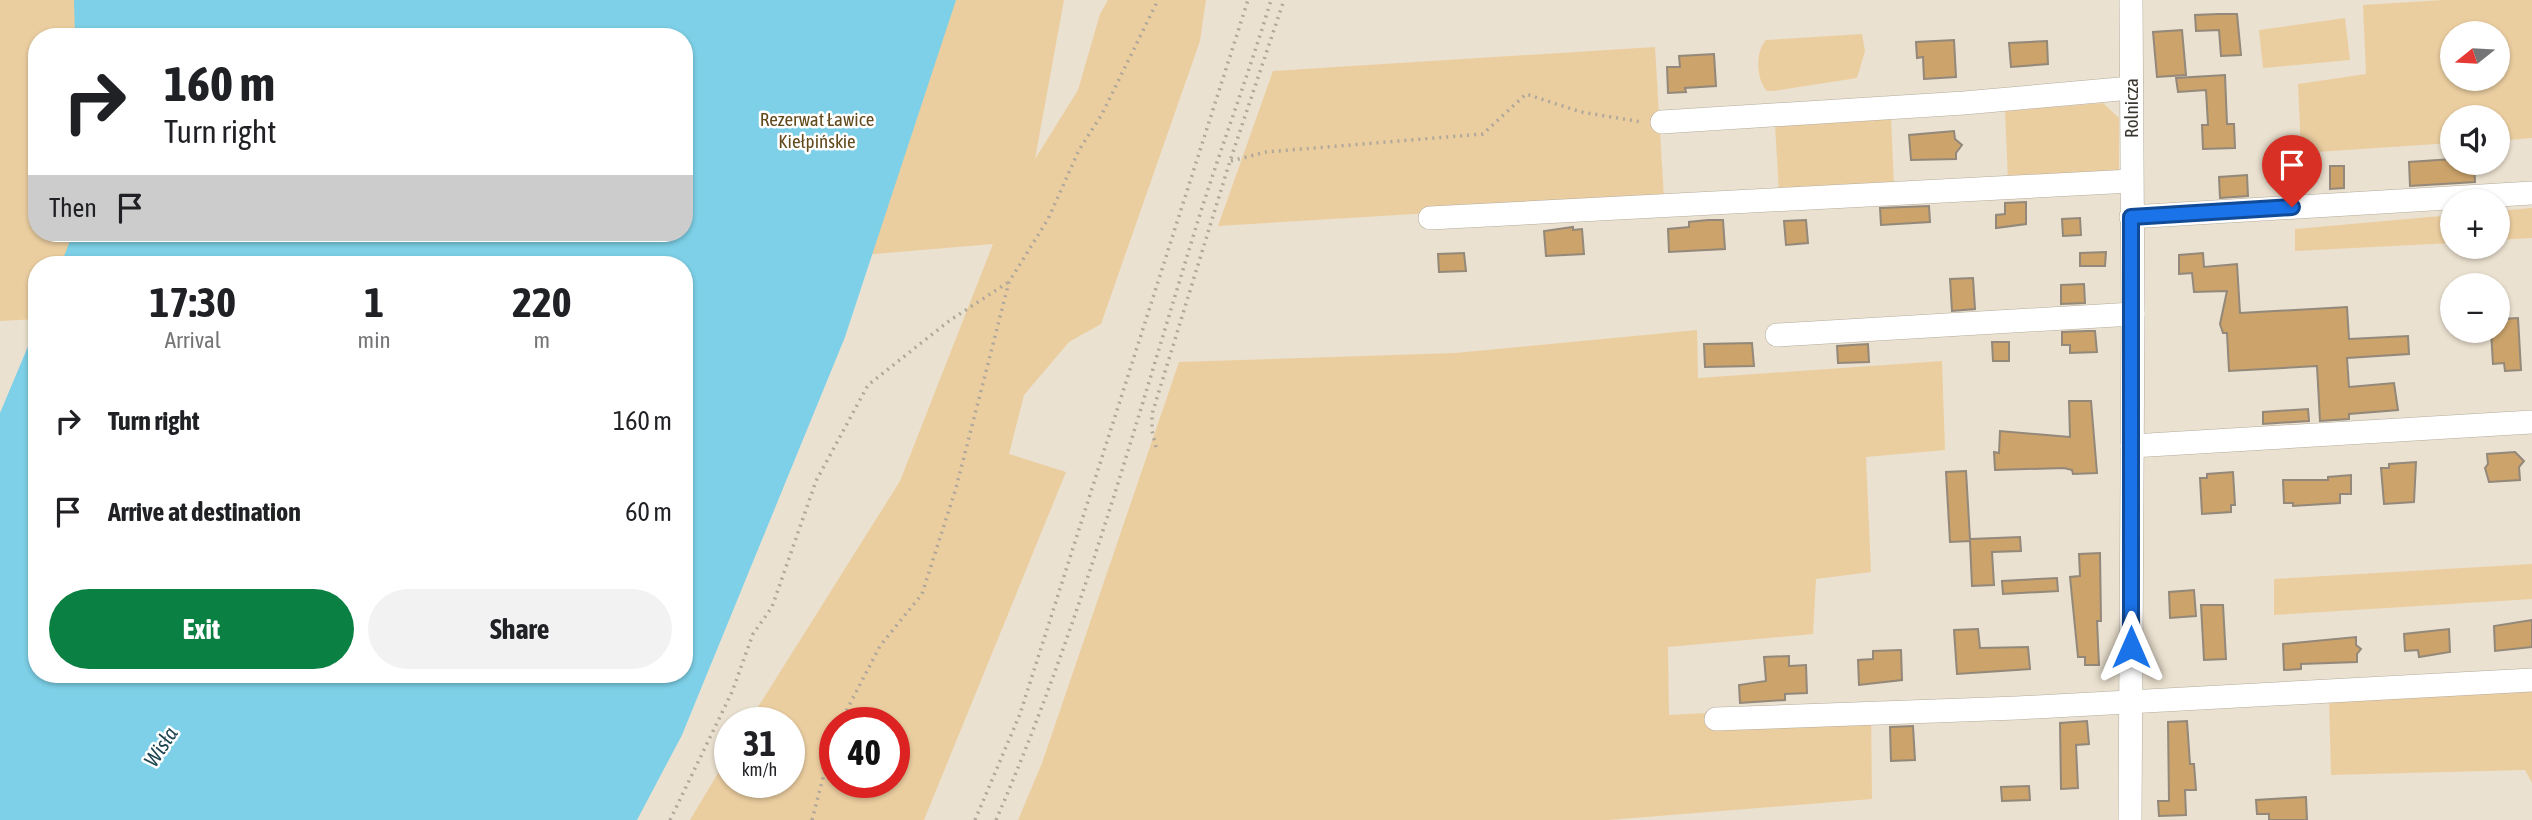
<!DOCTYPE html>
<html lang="en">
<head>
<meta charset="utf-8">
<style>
	body { margin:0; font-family:"Asap Condensed",sans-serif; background:#f2f2f2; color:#202124; height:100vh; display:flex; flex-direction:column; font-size:26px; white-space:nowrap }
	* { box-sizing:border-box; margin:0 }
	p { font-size:23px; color:#757577 }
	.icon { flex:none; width:38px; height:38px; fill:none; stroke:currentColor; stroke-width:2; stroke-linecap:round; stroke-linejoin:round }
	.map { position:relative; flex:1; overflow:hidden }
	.sheet { position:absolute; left:28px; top:256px; width:665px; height:427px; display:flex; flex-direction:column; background:#fff; border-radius:28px; box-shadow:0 2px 5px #0004 }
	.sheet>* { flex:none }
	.banner { position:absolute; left:28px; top:28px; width:665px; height:214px; border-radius:28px; box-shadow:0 2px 5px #0004; background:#fff; color:#202124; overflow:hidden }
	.needle { width:46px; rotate:252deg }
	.tools { position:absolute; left:2440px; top:21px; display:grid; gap:14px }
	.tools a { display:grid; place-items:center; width:70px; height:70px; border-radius:50%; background:#fff; box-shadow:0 2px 5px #0004; font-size:35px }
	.speed { position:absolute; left:714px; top:707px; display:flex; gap:14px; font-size:35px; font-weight:700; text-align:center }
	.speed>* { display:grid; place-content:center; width:91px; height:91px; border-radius:50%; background:#fff; box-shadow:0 2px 5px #0004; line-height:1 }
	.speed small { font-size:18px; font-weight:400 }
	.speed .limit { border:10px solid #d22; background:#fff; color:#111 }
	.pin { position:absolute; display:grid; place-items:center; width:60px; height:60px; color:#fff; margin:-72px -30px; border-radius:50% 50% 50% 0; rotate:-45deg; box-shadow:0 0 7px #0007 }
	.pin .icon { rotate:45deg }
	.me { position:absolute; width:77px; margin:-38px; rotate:0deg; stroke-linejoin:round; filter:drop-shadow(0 0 5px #0008) }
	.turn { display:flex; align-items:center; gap:24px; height:147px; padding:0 21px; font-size:32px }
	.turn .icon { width:91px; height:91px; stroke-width:2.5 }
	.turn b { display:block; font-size:49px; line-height:60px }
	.then { display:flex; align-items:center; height:66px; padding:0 21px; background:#0003; gap:14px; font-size:26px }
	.eta { display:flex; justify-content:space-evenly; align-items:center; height:119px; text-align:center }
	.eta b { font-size:42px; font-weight:700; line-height:49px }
	.primary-button { display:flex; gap:14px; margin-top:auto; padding:14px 21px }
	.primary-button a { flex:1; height:80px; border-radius:42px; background:#0b8043; color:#fff; font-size:28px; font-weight:700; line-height:80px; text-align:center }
	.primary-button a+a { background:#f2f2f2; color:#202124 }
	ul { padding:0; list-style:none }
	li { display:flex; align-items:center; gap:21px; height:91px; padding:0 21px }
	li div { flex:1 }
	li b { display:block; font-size:26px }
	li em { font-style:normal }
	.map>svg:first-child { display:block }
	.green { fill:#ebcea0; fill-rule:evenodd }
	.water { fill:#7dd0e7 }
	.building { fill:#cba36b; stroke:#93887a; stroke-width:2 }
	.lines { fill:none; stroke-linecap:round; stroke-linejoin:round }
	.minor-casing { stroke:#b4ab9b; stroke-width:24 }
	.path { stroke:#afa79a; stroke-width:3.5; stroke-dasharray:2 5; stroke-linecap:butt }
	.minor { stroke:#fff; stroke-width:23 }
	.route-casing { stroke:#114b97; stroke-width:18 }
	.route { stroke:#1a73e8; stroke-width:12 }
	.labels { text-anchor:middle; stroke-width:5; stroke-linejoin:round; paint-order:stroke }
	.street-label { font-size:19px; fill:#3a362f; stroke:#fff }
	.park-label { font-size:19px; fill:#634a1d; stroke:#fff }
	.water-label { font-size:21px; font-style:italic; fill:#1f4550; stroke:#fff }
</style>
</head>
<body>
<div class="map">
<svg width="2532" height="820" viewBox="0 0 2532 820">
	<rect width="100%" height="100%" fill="#ebe1d0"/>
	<g class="green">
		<path d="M0,0h1064l-29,159 43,-69 22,-76 8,-14h98l-6,41 -99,283 -32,18 -45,53 -15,59 57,18 -142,348h-234l40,-67v29h59v-59h-41l152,-242 93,-237 -309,26v-6h-647v55l-37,2zM37,37h647v196h-647zM835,723h59v59h-59z"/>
		<path d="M2443,0h89v138l-35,3v-24h-45v26l-151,10 -3,-69 68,-10 -3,-69zM2452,33h45v46h-45z"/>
		<polygon points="2345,18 2350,60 2263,68 2259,30"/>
		<path d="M1862,34l3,17 -8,27 -84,13h-6c-11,-11 -12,-40 -1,-51z"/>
		<polygon points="1655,47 1664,199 1218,226 1273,71"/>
		<polygon points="2103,103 2119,118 2119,174 2008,180 2005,111"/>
		<polygon points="1891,119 1894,186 1779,193 1775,125"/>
		<polygon points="2532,208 2532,238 2497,240 2497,211"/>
		<polygon points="2452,215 2452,243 2295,251 2295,229"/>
		<polygon points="1697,330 1698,378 1942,361 1945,450 1866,457 1871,572 1816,579 1813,634 1668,647 1669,715 1871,704 1872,799 1609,820 1018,820 1042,763 1179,362 1455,353"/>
		<polygon points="2532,564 2532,599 2274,615 2274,579"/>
		<polygon points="2532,687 2532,783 2525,770 2331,775 2329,700"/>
	</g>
	<polygon class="water" points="74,0 956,0 845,337 682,735 637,820 0,820 0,413 37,325 37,674 684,674 684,264 61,264 73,233 684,233 684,37 75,37"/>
	<g class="building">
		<polygon points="2218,14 2237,14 2241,55 2221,56 2219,30 2196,31 2195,15"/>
		<polygon points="2182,30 2186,75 2157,77 2153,32"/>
		<polygon points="1954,40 1956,77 1924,79 1923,57 1917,58 1916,42"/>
		<polygon points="2047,41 2048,64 2011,67 2009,43"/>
		<polygon points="1714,54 1716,86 1685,88 1686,92 1668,93 1667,67 1680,67 1679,56"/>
		<polygon points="2225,75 2227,124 2234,124 2235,148 2203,149 2202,125 2208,125 2206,90 2178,92 2176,78"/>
		<polygon points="1954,131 1955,139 1962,145 1956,153 1956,159 1911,160 1909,135"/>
		<polygon points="2452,159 2452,163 2474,163 2475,182 2410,186 2409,162"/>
		<polygon points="2330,166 2344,166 2344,188 2330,189"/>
		<polygon points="2247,175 2248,196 2220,198 2219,177"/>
		<polygon points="2026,202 2026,224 1996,228 1996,215 2005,214 2005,203"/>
		<polygon points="1929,206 1930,222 1881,225 1880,208"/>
		<polygon points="2080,218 2081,235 2063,236 2062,219"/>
		<polygon points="1708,220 1723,220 1725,249 1669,252 1668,229 1689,227 1689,222"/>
		<polygon points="1806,220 1808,243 1786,245 1784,221"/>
		<polygon points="1573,227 1573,230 1582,229 1584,254 1546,256 1544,231"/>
		<polygon points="2106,252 2105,266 2080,266 2080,253"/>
		<polygon points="1464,253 1466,271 1439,272 1438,254"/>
		<polygon points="2203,253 2204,267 2237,264 2240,313 2347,307 2349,339 2408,336 2409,354 2347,358 2349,387 2394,383 2398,410 2349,414 2349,419 2320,421 2317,366 2229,371 2227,333 2223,333 2220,324 2227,291 2194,292 2192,273 2179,274 2179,255"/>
		<polygon points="1973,278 1975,309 1952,311 1950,279"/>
		<polygon points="2084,284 2085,303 2061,304 2061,285"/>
		<polygon points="2518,318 2521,370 2505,371 2504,363 2493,364 2491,331 2502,326 2502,319"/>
		<polygon points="2087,331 2095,331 2097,352 2070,353 2070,345 2062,345 2062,332"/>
		<polygon points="1992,342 2009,342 2009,361 1993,361"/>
		<polygon points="1752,343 1754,366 1705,367 1704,344"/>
		<polygon points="1868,344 1869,362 1838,363 1837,346"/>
		<polygon points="2069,401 2091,401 2097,473 2073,474 2072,470 2064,468 1995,470 1994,452 1999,453 2000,431 2070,437"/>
		<polygon points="2308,409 2309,421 2263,424 2263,412"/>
		<polygon points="2515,452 2524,461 2519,467 2520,480 2489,482 2485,468 2488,464 2487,454"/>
		<polygon points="2416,462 2414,502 2384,504 2381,468 2389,468 2389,464"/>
		<polygon points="1966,471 1970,539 2020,537 2021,551 1992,552 1994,585 1972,586 1970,541 1950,542 1946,472"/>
		<polygon points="2233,472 2235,505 2231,505 2231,512 2202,514 2200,478 2207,478 2207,474"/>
		<polygon points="2351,475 2351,494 2340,494 2340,503 2293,506 2293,503 2284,503 2283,480 2328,480 2328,477"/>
		<polygon points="2100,553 2101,621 2097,621 2099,665 2085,665 2085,657 2078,657 2070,577 2080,576 2079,554"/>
		<polygon points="2057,578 2058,591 2003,594 2002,581"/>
		<polygon points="2194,590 2196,616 2170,618 2169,592"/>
		<polygon points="2201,605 2223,605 2226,659 2204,660"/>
		<polygon points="2532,620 2532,647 2495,651 2494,626"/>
		<polygon points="1978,629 1980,648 2028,647 2030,669 1957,674 1954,630"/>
		<polygon points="2449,629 2450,652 2419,657 2418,650 2405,651 2404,634"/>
		<polygon points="2356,637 2356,645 2361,649 2357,654 2357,662 2301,664 2301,669 2284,670 2283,644"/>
		<polygon points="1901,650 1902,680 1859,685 1858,660 1873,659 1873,651"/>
		<polygon points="1789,656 1789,666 1806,665 1807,693 1785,694 1785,700 1740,703 1739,685 1766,681 1764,657"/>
		<polygon points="2087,721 2089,744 2076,745 2078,788 2061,789 2060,723"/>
		<polygon points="2187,721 2190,764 2194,764 2196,790 2185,790 2186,815 2159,816 2158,801 2169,801 2168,722"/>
		<polygon points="1913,726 1915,760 1891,761 1890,727"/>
		<polygon points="2029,786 2030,800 2002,801 2001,787"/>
		<polygon points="2306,797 2307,820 2269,820 2269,814 2257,814 2256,800"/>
	</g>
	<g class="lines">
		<defs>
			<g id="minor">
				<polyline points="1662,122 1964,103 2131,88"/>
				<polyline points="2131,217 2532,193"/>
				<polyline points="1430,218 2131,181"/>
				<polyline points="1777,335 2133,314"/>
				<polyline points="2132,446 2532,422"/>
				<polyline points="1716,719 2017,708 2532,680"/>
				<polyline points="2130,820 2133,314 2131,0"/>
			</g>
		</defs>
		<use href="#minor" class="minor-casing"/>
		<g class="path">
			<polyline points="1231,161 1266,152 1483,134 1526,94 1581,112 1642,122"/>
			<polyline points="1156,447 1152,431 1152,414 1230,161 1284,0"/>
			<polyline points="840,723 880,646 922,594 956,488 1009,282 1048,219 1079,150 1102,114 1158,0"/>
			<polyline points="670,820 732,692 753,634 772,607 816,481 868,385 949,321 1007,283"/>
			<polyline points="812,820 835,732"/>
			<polyline points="975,820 1020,714 1248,0"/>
			<path d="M996,820c82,-188 137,-388 197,-583 24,-80 54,-157 78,-237"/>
		</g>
		<use href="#minor" class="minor"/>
	</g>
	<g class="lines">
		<defs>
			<polyline id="route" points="2131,647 2131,217 2292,207"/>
		</defs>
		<use href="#route" class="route-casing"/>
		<use href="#route" class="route"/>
	</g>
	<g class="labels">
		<g class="street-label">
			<text transform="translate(2131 108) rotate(-90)" y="7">Rolnicza</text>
		</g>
		<g class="park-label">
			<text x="817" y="126">Rezerwat Ławice<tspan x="817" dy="22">Kiełpińskie</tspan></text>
		</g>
		<g class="water-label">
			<text transform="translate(161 747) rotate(-57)" y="7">Wisła</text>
		</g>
	</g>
</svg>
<div class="tools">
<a><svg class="needle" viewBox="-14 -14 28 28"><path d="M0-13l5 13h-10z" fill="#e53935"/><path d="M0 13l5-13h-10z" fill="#757577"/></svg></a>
<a><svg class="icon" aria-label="sound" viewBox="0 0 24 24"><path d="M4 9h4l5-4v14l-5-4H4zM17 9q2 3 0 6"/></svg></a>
<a>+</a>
<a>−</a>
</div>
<div class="speed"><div>31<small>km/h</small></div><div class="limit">40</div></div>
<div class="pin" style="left:2292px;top:207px;background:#d93025"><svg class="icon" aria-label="arrive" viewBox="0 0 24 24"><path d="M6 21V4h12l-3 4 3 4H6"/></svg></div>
<svg class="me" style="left:2131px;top:647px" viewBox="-20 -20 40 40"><path d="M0-17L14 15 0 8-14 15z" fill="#1a73e8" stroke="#fff" stroke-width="4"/></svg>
<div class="banner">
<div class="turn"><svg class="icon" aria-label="right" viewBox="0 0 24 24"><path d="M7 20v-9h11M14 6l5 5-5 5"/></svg><div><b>160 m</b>Turn right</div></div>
<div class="then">Then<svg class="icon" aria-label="arrive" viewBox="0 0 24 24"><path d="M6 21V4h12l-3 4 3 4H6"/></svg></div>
</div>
<section class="sheet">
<div class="eta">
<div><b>17:30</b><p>Arrival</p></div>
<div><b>1</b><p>min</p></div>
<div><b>220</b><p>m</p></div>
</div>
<ul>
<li><svg class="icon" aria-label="right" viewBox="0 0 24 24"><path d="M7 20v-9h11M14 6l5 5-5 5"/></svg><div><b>Turn right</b></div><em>160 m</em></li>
<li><svg class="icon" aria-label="arrive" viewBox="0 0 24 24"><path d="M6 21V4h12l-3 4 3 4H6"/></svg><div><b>Arrive at destination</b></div><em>60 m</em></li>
</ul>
<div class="primary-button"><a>Exit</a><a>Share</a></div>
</section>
</div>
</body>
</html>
